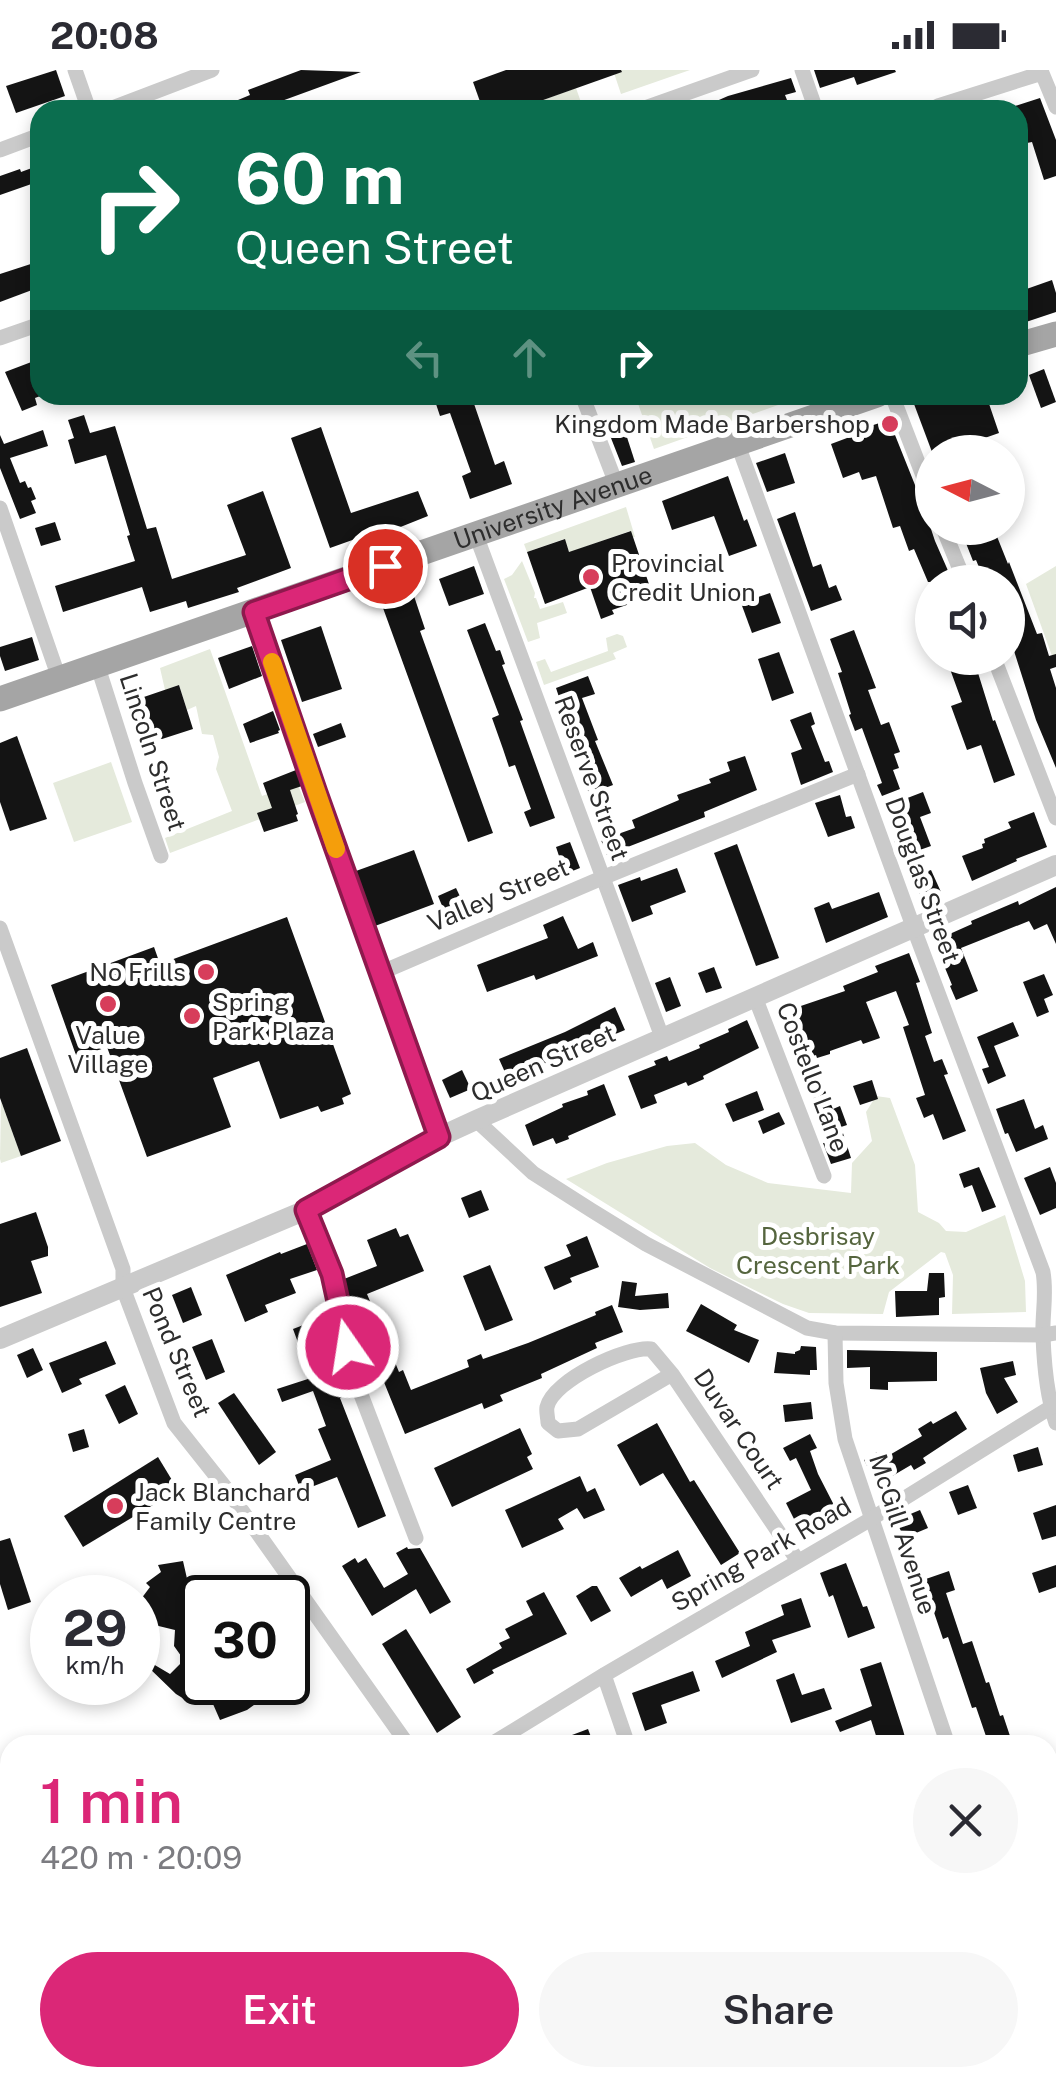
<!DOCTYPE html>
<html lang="en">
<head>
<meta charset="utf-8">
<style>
	body { margin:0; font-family:"Public Sans",sans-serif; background:#f7f7f7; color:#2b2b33; height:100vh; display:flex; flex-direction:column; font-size:38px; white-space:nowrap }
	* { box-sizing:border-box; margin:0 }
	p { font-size:32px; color:#7c7c81 }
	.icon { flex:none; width:55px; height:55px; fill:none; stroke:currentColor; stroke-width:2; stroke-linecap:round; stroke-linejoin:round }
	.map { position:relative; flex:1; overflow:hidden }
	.details { position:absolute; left:0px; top:1665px; width:1058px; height:352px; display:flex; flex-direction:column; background:#fff; border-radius:30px 30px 0 0; box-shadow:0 5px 15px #0003 }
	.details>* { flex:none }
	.guide { position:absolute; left:30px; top:30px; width:998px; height:305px; border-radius:30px; box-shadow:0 5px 15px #0003; background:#0b6e4f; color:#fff; overflow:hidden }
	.needle { width:65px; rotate:276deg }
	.controls { position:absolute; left:915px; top:365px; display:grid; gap:20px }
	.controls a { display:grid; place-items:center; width:110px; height:110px; border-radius:50%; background:#fff; box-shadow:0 5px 15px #0003; font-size:50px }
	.speed { position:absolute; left:30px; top:1505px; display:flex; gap:20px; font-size:50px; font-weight:700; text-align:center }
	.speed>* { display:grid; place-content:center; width:130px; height:130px; border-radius:50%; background:#fff; box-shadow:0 5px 15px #0003; line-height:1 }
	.speed small { font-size:25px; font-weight:400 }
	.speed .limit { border:5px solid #111; border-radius:15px; background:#fff; color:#111 }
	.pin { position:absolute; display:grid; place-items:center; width:85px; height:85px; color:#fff; margin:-42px; border:5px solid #fff; border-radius:50%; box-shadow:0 2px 10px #0007 }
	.me { position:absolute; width:110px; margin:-55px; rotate:347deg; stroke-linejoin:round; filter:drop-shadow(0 0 8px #0008) }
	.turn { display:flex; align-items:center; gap:35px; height:210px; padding:0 40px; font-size:45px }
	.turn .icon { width:130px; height:130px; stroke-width:2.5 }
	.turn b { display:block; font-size:70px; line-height:85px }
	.lanes { display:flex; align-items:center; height:95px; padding:0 40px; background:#0003; justify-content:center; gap:50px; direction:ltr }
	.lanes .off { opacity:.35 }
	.round { display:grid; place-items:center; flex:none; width:105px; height:105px; border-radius:52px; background:#f7f7f7 }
	.summary { display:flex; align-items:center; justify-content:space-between; height:170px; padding:0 40px }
	h1 { font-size:60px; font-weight:600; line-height:75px; color:#db2777 }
	.button { display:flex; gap:20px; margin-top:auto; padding:20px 40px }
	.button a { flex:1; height:115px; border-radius:60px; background:#db2777; color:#fff; font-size:40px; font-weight:600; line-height:115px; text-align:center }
	.button a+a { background:#f7f7f7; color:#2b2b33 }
	.status { display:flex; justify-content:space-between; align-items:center; height:70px; padding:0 50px; background:#fff; direction:ltr }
	.status svg { height:28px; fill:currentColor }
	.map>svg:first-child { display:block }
	.green { fill:#e5eadc }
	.building { fill:#141414 }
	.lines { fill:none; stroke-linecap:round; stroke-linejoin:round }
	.minor { stroke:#cacaca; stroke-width:15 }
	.tertiary { stroke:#cacaca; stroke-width:20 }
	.primary { stroke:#a5a5a5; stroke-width:25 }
	.route-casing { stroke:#8e194d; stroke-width:25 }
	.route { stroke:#db2777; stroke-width:18 }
	.slow { stroke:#f59e0b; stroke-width:18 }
	.poi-dot { fill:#d73d5b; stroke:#fff; stroke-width:4 }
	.labels { text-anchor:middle; stroke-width:10; stroke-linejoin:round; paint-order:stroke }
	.poi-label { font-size:25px; fill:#2d2d2d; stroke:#fff; text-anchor:start }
	.street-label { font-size:25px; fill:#2d2d2d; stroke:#fff }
	.park-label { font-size:25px; fill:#55653e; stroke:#fff }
</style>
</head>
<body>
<div class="status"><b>20:08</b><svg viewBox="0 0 49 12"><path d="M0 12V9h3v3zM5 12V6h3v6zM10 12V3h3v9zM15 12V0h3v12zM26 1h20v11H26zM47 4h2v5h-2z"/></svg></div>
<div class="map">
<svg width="1056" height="2017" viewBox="0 0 1056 2017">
	<rect width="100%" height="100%" fill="#fff"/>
	<g class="green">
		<polygon points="613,0 690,0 621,24"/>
		<polygon points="576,18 583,38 577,40 515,40"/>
		<polygon points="635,325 806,325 654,379"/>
		<polygon points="626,437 635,467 633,467 630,461 579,479 570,484 564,469 527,482 524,474"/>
		<polygon points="522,491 535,523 534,528 536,528 540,539 563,532 567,543 537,553 540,568 528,572 504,509 512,505"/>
		<polygon points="1056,496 1056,597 1026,514"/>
		<polygon points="617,564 623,566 627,577 613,583 616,589 544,615 536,592 545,589 551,602 608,581 606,568"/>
		<polygon points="210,579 262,726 297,713 305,732 170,783 165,768 232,741 216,699 219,687 213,665 202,664 196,636 187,640 179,615 165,620 160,598"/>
		<polygon points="111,692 132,752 74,772 53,713"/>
		<polygon points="876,1026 890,1028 915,1095 918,1142 939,1153 946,1161 966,1162 1005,1145 1025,1211 1026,1242 952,1244 953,1205 945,1183 941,1182 889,1222 883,1244 809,1243 783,1234 710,1198 566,1109 607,1093 667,1076 695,1073 726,1095 768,1113 851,1123 852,1093 872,1071 866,1042"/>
		<polygon points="1,1031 21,1086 1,1093 0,1089"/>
		<polygon points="559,2008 732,2008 735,2017 555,2017"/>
	</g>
	<g class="building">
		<polygon points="56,0 65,26 16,43 6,16"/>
		<polygon points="301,0 361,2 257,40 214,40 250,25 248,20"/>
		<polygon points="506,0 621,0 622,2 515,40 483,40 473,12"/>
		<polygon points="814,0 895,0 896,2 857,15 854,7 820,18"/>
		<polygon points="791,8 796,22 785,25 791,40 696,40 728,26"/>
		<polygon points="1040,28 1056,70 1056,106 1044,110 1032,72 1027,73 1015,36"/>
		<polygon points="40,95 40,111 0,125 0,106 20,99 21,102"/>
		<polygon points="40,191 40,217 0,232 0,204"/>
		<polygon points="1052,210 1056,223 1056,242 1023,253 1018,238 1018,222"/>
		<polygon points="34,291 38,301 40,301 40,325 43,325 35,328 37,335 22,341 5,302"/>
		<polygon points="1044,299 1056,332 1041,338 1029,305"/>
		<polygon points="433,325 471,325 495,395 504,391 512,414 470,429 462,406 471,402 450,343 440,346"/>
		<polygon points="937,325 950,325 952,330 967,325 986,325 999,363 959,377 961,382 932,382 914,334"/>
		<polygon points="84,345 90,363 115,356 147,459 156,457 172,509 246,485 227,435 263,421 291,498 237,518 239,522 188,538 186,531 150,542 142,517 63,542 55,516 135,491 127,466 130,465 106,385 75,394 68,370 74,368 68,350"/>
		<polygon points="889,350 923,435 935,471 953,512 928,512 914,479 909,481 900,456 893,458 876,406 862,410 859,402 843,408 831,374 847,368 845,364"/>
		<polygon points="321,357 351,443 418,421 428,446 373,468 372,463 330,478 291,368"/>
		<polygon points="624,358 635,392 622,396 609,363"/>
		<polygon points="43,360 48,376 10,388 20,413 25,411 28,418 31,417 36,429 31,431 36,443 20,449 0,398 0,365 4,374"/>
		<polygon points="785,383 795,413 767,422 756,393"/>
		<polygon points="728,406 744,451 747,449 757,476 729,486 714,446 672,460 662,431"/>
		<polygon points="795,442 813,497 821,494 829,518 836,515 842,530 811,541 777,449"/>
		<polygon points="55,452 61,470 41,476 35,458"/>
		<polygon points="960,458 985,458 988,466 996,464 1008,494 1009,492 1037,564 1042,563 1049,586 1056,584 1056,597 1050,599 1056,618 1056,698 1036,650 1008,562 1008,512 985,512 976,490 973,491"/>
		<polygon points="631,461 653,526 612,540 614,544 601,549 590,517 545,534 527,482 565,469 569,482"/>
		<polygon points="474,496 484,524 449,536 439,509"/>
		<polygon points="770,523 781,553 752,563 741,533"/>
		<polygon points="414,526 425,559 420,561 493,763 468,772 383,538"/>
		<polygon points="932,529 932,569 930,569 918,533"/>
		<polygon points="485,553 496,581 500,580 505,594 502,595 523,650 520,651 555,748 530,757 524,742 531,739 515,695 509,697 503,679 492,648 499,645 467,560"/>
		<polygon points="321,556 342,619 302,632 281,570"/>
		<polygon points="854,560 876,618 868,620 881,655 889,652 900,682 894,684 899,698 893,700 900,719 882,726 877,715 882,713 862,658 855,661 849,645 851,644 838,603 842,602 830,569"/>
		<polygon points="32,567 39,590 5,601 0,586 0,577"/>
		<polygon points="252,576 262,606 229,619 218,588"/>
		<polygon points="779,582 794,623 772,631 758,589"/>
		<polygon points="974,590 993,651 995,650 1015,705 994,713 981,675 967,680 951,636 962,632 950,599"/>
		<polygon points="588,606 595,624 582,628 598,670 595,671 613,715 589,724 585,712 587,711 556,618"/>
		<polygon points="179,615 193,659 162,669 157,667 151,668 138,629"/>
		<polygon points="273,641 280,660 278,661 279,663 250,673 243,654"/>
		<polygon points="811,642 815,654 811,656 825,692 829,691 833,702 801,715 791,683 802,679 790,650"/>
		<polygon points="341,653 346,667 318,677 313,664"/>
		<polygon points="17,666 47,749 10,761 0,732 0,673"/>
		<polygon points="745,686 757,720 704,742 705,747 607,785 601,770 635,758 632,750 679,730 677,725 711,713 709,709 730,701 727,692"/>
		<polygon points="296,700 302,716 290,720 298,744 296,745 298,751 264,762 257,743 272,738 263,713"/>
		<polygon points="923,722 931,743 920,747 931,776 900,787 893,767 908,762 897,732"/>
		<polygon points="840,725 846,747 851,746 855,758 828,767 815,733"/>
		<polygon points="1034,742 1047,777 1016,789 1017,791 972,811 962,786 983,778 982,774 985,773 984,769 1011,758 1008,752"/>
		<polygon points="570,772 580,798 565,804 556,777"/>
		<polygon points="737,774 779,888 756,896 714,783"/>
		<polygon points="414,780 434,834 375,856 356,801"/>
		<polygon points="677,798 686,822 650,836 653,844 632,852 618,815 640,807 641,811"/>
		<polygon points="931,800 941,822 922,830 912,807"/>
		<polygon points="1056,817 1056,874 1047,854 1034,860 1029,851 961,878 978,921 956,930 950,916 952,915 934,871 972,854 971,851 1018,831 1019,835"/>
		<polygon points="456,818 464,835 445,843 438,826"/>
		<polygon points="879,822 888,847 826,873 814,838 829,832 832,839"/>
		<polygon points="563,846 578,879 593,872 598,886 536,910 534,905 487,922 477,895 548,868 543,855"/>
		<polygon points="287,847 351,1024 342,1028 344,1034 321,1042 318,1036 280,1049 259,991 213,1008 231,1057 147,1087 107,977 77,988 51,915 154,877 160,894"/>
		<polygon points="909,883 920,912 916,913 932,963 925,966 934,992 942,989 948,1004 944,1005 966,1061 943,1070 933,1044 924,1048 916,1028 925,1025 903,957 909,955 896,921 866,932 880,968 863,974 861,970 830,981 830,984 817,988 816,985 806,989 789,940 845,921 843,916 878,902 875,896"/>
		<polygon points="714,897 722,918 706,923 698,903"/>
		<polygon points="1044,904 1053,925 1044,929 1049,942 1037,947 1023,912"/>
		<polygon points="670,907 681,936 666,942 655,913"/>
		<polygon points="615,937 625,960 508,1009 499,989 565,962"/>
		<polygon points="747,950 759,978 703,1006 704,1009 688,1016 686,1012 654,1025 657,1033 641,1039 628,1006 656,995 654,991 667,986 669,991 700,978 699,975 729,962 728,959"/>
		<polygon points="1013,952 1019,966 994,976 1006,1006 988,1014 982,999 989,997 977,967"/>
		<polygon points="27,978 61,1071 21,1086 0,1028 0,988"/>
		<polygon points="462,1000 471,1019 450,1028 442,1010"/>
		<polygon points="872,1010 878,1029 860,1035 853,1016"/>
		<polygon points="604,1014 616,1045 568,1066 569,1069 556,1074 553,1068 533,1076 525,1055 563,1037 562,1034 588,1025 587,1021"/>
		<polygon points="823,1016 833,1039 840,1036 847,1055 841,1057 851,1088 831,1094 823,1073 827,1072 818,1044 820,1044 811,1022"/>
		<polygon points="757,1021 764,1040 733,1052 725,1034"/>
		<polygon points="1024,1029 1035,1059 1043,1055 1048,1069 1016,1082 1008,1063 1005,1064 996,1039"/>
		<polygon points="779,1042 785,1054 763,1064 758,1051"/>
		<polygon points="979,1097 996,1137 982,1142 972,1115 964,1118 959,1104"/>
		<polygon points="1050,1097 1056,1113 1056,1138 1040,1145 1024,1108"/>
		<polygon points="481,1120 489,1140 469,1148 461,1128"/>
		<polygon points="36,1142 48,1177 48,1186 31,1191 42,1223 0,1237 0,1154"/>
		<polygon points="396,1158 400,1167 408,1164 424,1201 367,1224 399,1302 403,1300 411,1320 469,1297 467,1290 481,1284 483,1289 528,1273 596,1245 595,1242 612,1235 623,1262 595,1273 597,1278 541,1304 542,1308 500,1325 503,1331 484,1339 482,1333 405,1364 375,1290 370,1292 353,1250 344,1209 377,1196 367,1170"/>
		<polygon points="587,1166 599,1197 570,1208 572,1212 554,1220 544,1197 571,1186 566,1175"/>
		<polygon points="307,1174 317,1200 290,1209 296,1223 265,1235 268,1242 245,1252 226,1205 280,1182 281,1184"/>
		<polygon points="490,1195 513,1250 485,1261 463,1206"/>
		<polygon points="929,1203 944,1203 945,1227 939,1228 939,1245 896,1247 895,1221 927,1221"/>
		<polygon points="622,1211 637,1213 635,1226 668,1223 669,1238 640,1240 618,1237"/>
		<polygon points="191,1217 202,1245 183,1253 172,1225"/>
		<polygon points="701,1234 737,1255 734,1260 759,1270 749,1293 686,1261"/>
		<polygon points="314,1251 324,1276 330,1274 336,1287 349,1324 340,1328 386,1446 358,1458 337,1407 301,1421 295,1405 331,1390 318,1359 326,1356 313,1321 282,1332 277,1319 311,1308 293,1259"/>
		<polygon points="212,1269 225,1302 206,1310 192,1277"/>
		<polygon points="106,1271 116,1294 79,1309 82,1314 62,1323 49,1293"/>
		<polygon points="801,1276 816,1277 817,1300 810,1300 810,1305 774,1303 777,1282 795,1284 795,1282 800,1280"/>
		<polygon points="33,1278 43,1300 27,1308 17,1285"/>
		<polygon points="847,1280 937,1282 937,1311 888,1312 888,1320 870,1319 870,1297 847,1298"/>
		<polygon points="1013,1291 1016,1305 1004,1308 1018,1332 997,1344 986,1323 980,1298"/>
		<polygon points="125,1315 138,1344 119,1354 105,1325"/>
		<polygon points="234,1323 276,1382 259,1395 218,1333"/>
		<polygon points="811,1332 813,1349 785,1352 783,1335"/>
		<polygon points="956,1341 967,1359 923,1388 926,1393 914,1400 911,1395 877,1415 864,1390 877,1382 881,1390 922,1366 918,1359 931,1351 933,1354"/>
		<polygon points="657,1353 690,1412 694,1410 740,1483 721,1495 663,1403 640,1416 617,1375"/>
		<polygon points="520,1358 532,1384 527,1387 533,1399 452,1437 434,1398"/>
		<polygon points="84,1359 89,1377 73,1382 68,1364"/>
		<polygon points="810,1364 817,1378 810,1381 818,1404 836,1439 798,1457 786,1433 811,1420 796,1388 790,1391 783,1378"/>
		<polygon points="1038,1377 1043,1395 1018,1402 1013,1385"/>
		<polygon points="158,1387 178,1420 83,1477 64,1446"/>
		<polygon points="580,1406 587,1422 595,1418 605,1440 584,1449 577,1438 558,1449 564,1459 522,1478 505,1440"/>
		<polygon points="968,1415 977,1438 958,1445 949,1422"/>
		<polygon points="1056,1435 1056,1466 1042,1470 1033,1443"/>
		<polygon points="920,1440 928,1458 904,1468 896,1450"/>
		<polygon points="10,1468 31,1532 8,1540 0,1514 0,1471"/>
		<polygon points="407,1477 408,1479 420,1478 451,1532 430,1544 416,1519 372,1546 342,1496 355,1488 358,1493 366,1488 384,1518 408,1504 396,1483"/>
		<polygon points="678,1480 691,1506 667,1519 662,1509 631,1527 619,1508 640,1496 642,1499"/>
		<polygon points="183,1491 193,1535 202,1536 202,1612 259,1612 269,1624 247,1640 220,1650 213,1634 197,1635 189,1632 176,1624 146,1595 148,1591 170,1604 184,1590 174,1576 175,1560 138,1551 138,1533 150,1517 146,1513 161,1502 158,1495"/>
		<polygon points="846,1493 863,1537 867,1536 875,1558 848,1568 833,1525 829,1527 820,1503"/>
		<polygon points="1056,1495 1056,1517 1039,1523 1032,1503"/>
		<polygon points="949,1501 955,1520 946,1523 963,1574 972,1571 986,1613 989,1612 1000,1646 1003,1645 1011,1669 992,1675 989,1675 976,1637 972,1638 948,1567 943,1569 923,1510"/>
		<polygon points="592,1516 597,1516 611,1541 591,1552 576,1526"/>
		<polygon points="544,1522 567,1564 492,1600 494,1603 474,1614 466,1599 502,1578 499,1573 510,1568 505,1559 533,1545 526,1531"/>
		<polygon points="801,1528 811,1557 772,1570 777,1582 722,1608 715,1591 750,1576 745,1562 784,1545 781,1535"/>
		<polygon points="406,1559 461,1647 437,1663 382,1574"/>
		<polygon points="881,1592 903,1660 907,1675 879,1675 871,1650 840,1662 835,1651 872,1636 860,1599"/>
		<polygon points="693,1601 700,1621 661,1635 667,1653 645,1661 632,1623"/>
		<polygon points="794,1603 802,1625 824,1618 832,1639 791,1653 776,1610"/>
		<polygon points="588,1659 594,1675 548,1675 548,1674"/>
	</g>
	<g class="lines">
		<g class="minor">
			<polyline points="75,0 89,40"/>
			<polyline points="802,0 816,40"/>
			<polyline points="107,40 212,0"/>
			<polyline points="639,40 752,0"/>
			<polyline points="939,40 938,36 1042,3 1056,37"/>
			<polyline points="0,80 40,65"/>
			<polyline points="0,268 40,254"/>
			<polyline points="582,325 617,416"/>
			<polyline points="892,325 932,429"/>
			<path d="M738,375l176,484 129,343c4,22 -1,43 0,64 1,28 4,61 13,87"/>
			<polyline points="0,438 59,608"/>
			<polyline points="943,458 965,512"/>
			<polyline points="476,465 662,967"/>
			<polyline points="254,541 316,723 439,1067"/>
			<polyline points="994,588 1056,748"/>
			<polyline points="97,594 135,713 161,786"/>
			<polyline points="0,858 123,1199 123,1218 174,1353 228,1421 408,1675"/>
			<polyline points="380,903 602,808 858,704"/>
			<polyline points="755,927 824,1106"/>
			<polyline points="476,1050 533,1103 591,1140 646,1174 807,1258 835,1263 1043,1265 1056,1263"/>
			<polyline points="306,1140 331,1204 357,1314 416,1468"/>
			<polyline points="835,1263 836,1313 845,1369 948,1675"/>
			<path d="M672,1304l-94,55 -20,2 -10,-8c0,-5 -2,-11 -1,-16 6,-27 80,-61 104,-58l21,25 126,187"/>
			<polyline points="604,1605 628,1675"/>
			<polyline points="490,1675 604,1605 871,1449 1056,1334"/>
			<polyline points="1048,1914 1056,1911"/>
			<polyline points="1048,1965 1056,1991"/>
			<polyline points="0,1981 10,1976"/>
		</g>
		<polyline class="tertiary" points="0,1269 306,1140 439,1067 476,1050 1056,795"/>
		<g class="primary">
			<polyline points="1018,275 1056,264"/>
			<path id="s1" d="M0,629l877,-304"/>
		</g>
	</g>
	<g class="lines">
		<defs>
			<polyline id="route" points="348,1277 332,1204 306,1140 439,1067 316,723 254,542 385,496"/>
		</defs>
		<use href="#route" class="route-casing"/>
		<use href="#route" class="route"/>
		<polyline class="slow" points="272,592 336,779"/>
	</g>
	<g class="poi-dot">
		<circle cx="890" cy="354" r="10"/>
		<circle cx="591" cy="507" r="10"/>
		<circle cx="206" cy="902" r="10"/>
		<circle cx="108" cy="934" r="10"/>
		<circle cx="192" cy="946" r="10"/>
		<circle cx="115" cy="1436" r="10"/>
	</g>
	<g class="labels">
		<g class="poi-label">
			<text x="870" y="363" text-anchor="end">Kingdom Made Barbershop</text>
			<text x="611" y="502">Provincial<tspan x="611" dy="29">Credit Union</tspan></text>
			<text x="186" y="911" text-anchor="end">No Frills</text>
			<text x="212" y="941">Spring<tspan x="212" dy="29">Park Plaza</tspan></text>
			<text x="108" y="974" text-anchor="middle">Value<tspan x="108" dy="29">Village</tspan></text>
			<text x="135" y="1431">Jack Blanchard<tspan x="135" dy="29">Family Centre</tspan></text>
		</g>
		<g class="street-label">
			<text dy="9" stroke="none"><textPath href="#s1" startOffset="585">University Avenue</textPath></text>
			<text transform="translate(153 682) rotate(72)" y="9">Lincoln Street</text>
			<text transform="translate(592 708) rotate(70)" y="9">Reserve Street</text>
			<text transform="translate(923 810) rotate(70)" y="9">Douglas Street</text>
			<text transform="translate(498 825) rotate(-23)" y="9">Valley Street</text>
			<text transform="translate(543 993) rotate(-24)" y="9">Queen Street</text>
			<text transform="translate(813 1007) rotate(69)" y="9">Costello Lane</text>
			<text transform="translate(177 1282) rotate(67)" y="9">Pond Street</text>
			<text transform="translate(739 1359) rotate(56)" y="9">Duvar Court</text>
			<text transform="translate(903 1464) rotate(72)" y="9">McGill Avenue</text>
			<text transform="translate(761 1484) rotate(-30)" y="9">Spring Park Road</text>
		</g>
		<g class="park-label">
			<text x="818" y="1175">Desbrisay<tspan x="818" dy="29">Crescent Park</tspan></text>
		</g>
	</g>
</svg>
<div class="controls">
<a><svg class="needle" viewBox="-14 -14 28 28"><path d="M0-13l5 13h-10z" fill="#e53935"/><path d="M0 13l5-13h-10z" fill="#7c7c81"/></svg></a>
<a><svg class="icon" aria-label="sound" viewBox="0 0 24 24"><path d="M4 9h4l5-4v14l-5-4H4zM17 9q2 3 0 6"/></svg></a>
</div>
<div class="speed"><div>29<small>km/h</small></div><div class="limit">30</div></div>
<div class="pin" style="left:385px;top:496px;background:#d93025"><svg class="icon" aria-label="arrive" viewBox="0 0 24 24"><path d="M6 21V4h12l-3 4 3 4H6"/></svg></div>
<svg class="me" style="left:348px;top:1277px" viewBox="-20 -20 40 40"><circle r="17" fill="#db2777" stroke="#fff" stroke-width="3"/><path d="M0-11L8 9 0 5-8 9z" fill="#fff"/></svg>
<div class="guide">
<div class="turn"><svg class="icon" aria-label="right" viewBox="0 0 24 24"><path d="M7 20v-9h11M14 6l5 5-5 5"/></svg><div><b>60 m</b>Queen Street</div></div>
<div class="lanes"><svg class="icon off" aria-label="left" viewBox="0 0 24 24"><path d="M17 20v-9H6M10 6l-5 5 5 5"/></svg><svg class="icon off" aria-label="ahead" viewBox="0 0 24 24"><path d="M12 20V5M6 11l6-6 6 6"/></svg><svg class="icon" aria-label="right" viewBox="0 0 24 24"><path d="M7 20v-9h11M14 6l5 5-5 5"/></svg></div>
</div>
<section class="details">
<div class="summary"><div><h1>1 min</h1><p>420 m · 20:09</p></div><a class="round"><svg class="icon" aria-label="close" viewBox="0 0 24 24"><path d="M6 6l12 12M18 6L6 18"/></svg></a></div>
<div class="button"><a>Exit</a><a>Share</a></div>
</section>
</div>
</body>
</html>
